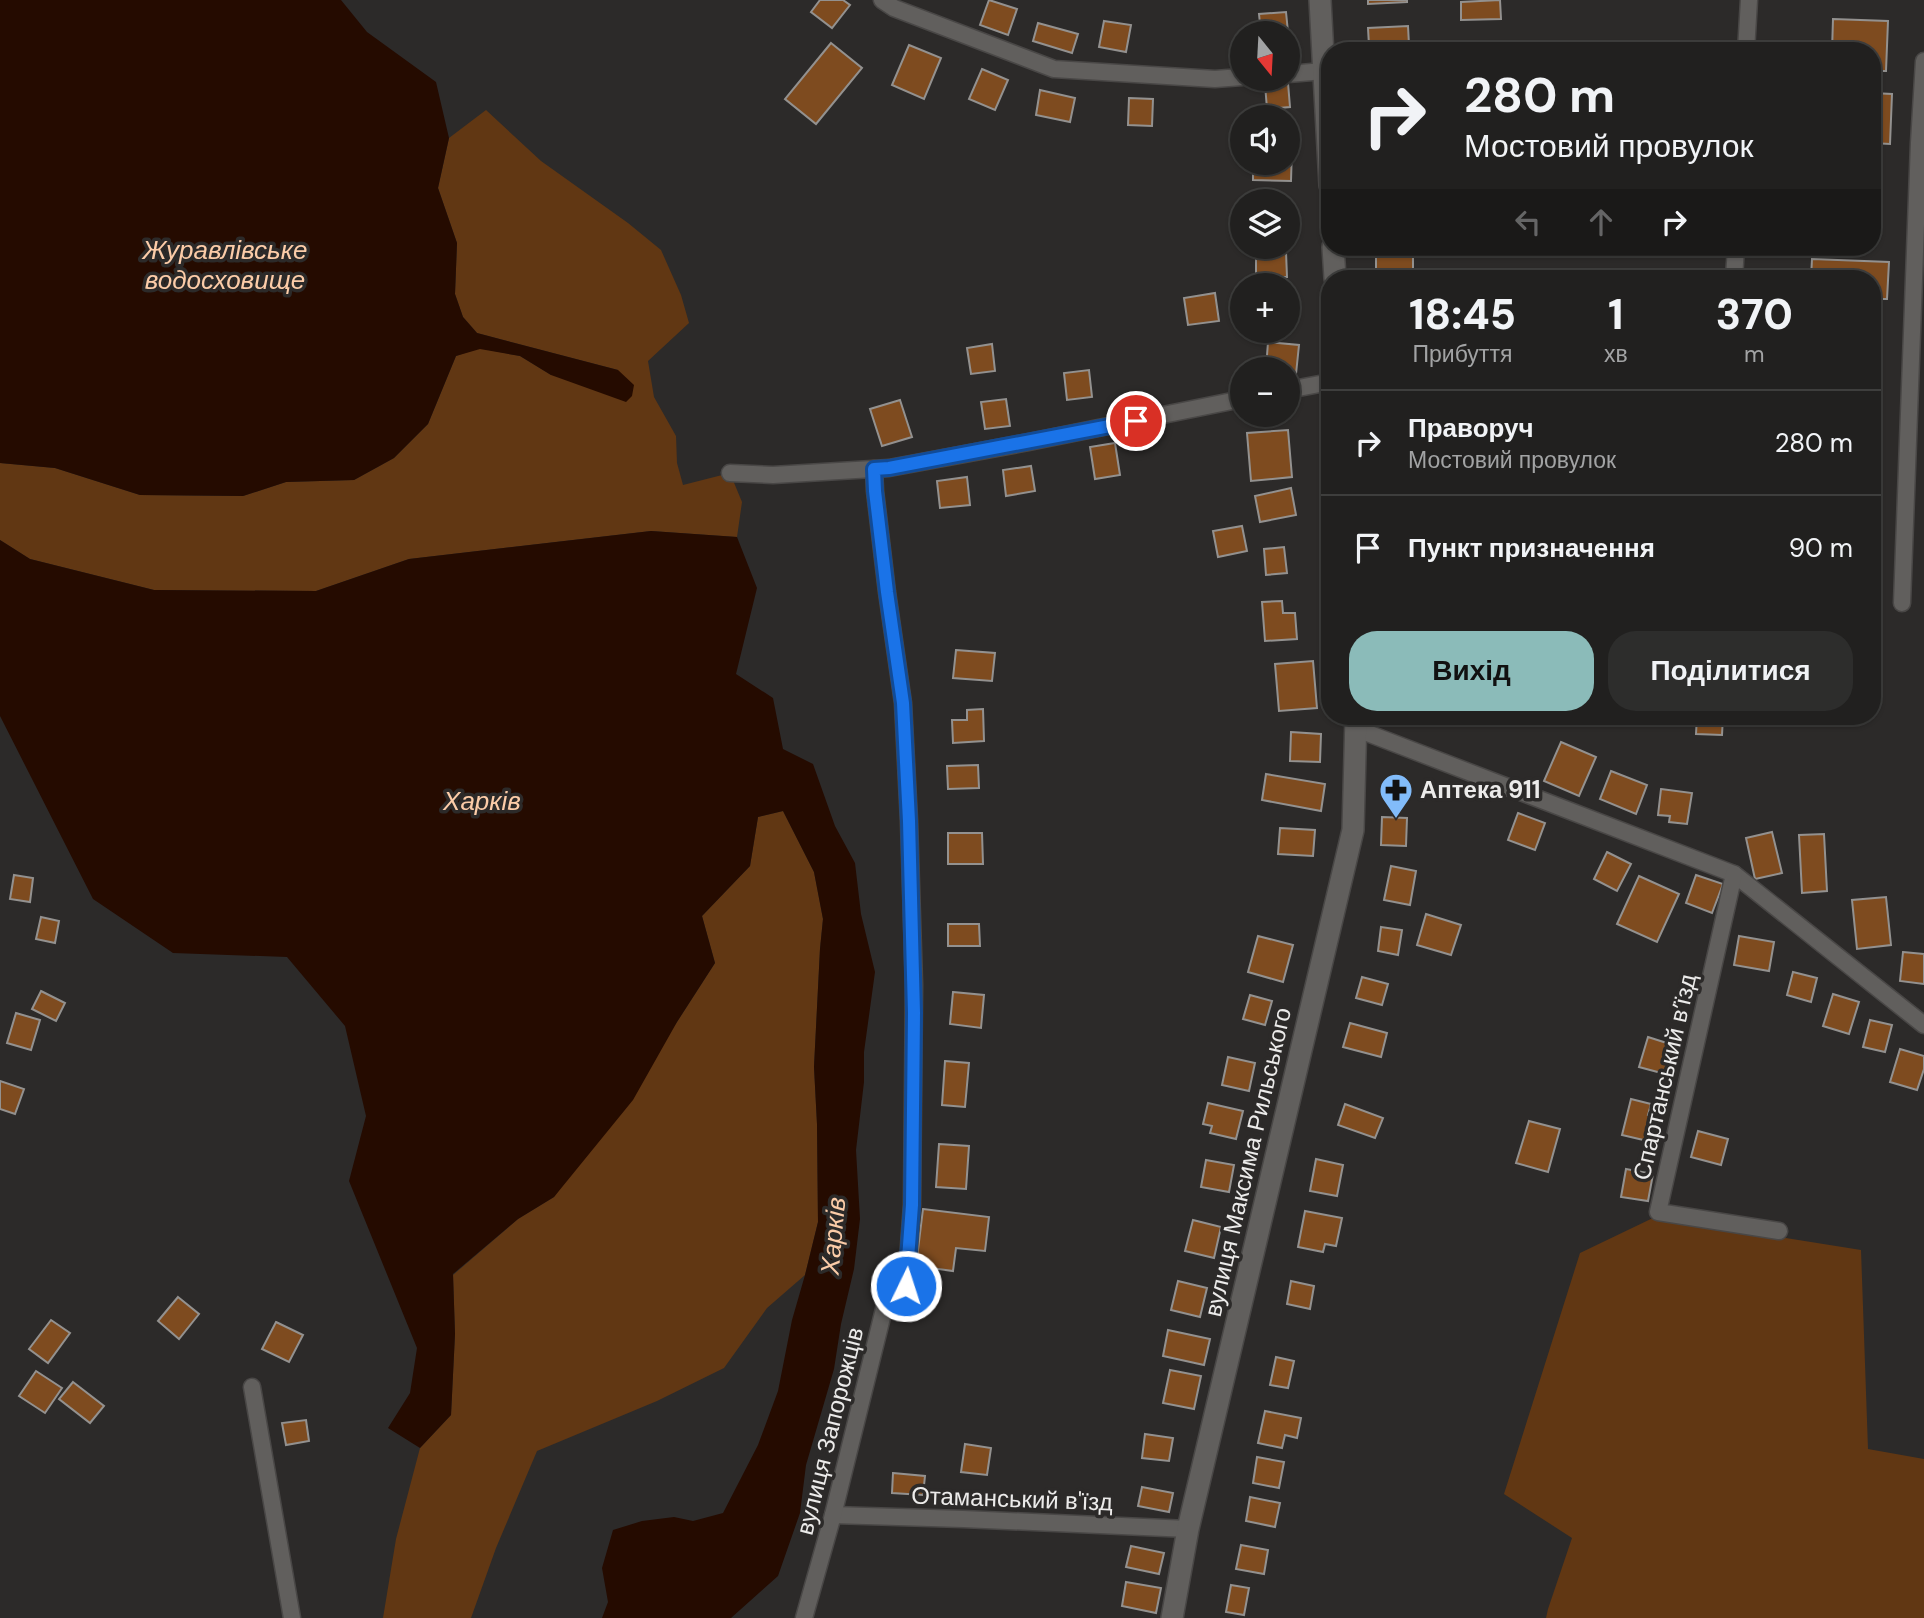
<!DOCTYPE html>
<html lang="uk">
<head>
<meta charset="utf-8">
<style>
	body { margin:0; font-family:"DM Sans",sans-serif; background:#2d2d2c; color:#f1f3f6; height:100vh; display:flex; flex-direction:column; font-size:26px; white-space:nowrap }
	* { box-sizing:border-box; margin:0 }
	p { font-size:23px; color:#a2a3a4 }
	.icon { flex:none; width:38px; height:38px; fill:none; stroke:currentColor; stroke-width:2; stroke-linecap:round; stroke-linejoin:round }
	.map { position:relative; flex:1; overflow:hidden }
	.details { position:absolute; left:1321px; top:270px; width:560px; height:455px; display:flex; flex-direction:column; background:#21201f; border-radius:28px; box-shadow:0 2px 5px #0004,0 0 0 2px #3e3e3d }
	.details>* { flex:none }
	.banner { position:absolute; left:1321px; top:42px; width:560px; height:214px; border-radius:28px; box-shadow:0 2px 5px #0004,0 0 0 2px #3e3e3d; background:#21201f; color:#f1f3f6; overflow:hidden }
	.needle { width:46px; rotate:162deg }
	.buttons { position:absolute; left:1230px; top:21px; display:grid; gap:14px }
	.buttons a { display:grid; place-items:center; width:70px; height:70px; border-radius:50%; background:#21201f; box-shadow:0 2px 5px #0004,0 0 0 2px #3e3e3d; font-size:35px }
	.pin { position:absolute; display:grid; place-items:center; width:60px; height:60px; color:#fff; margin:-30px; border:4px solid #fff; border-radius:50%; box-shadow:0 2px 7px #0007 }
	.me { position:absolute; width:77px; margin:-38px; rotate:4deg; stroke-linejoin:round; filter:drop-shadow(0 0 5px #0008) }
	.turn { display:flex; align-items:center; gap:24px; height:147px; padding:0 28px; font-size:32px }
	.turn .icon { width:91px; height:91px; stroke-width:2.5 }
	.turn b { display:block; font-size:49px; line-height:60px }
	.lanes { display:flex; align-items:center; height:66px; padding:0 28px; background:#0003; justify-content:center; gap:35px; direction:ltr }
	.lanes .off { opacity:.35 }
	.eta { display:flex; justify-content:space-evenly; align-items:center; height:119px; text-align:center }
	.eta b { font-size:42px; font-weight:800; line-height:49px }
	.action { display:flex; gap:14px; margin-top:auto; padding:14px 28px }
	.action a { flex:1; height:80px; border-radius:28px; background:#8bbbb9; color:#111; font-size:28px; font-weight:800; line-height:80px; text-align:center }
	.action a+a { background:#2d2d2c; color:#f1f3f6 }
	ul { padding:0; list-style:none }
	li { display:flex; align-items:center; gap:21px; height:105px; padding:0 28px; border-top:2px solid #3e3e3d }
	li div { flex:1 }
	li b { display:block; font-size:26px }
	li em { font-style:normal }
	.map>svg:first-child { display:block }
	.green { fill:#613713 }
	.water { fill:#250b00 }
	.building { fill:#7e4b1f; stroke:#93918f; stroke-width:2 }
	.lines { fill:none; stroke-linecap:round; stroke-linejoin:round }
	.street-casing { stroke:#494746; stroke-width:19 }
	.secondary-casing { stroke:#494746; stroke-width:24 }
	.street { stroke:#615f5d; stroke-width:16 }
	.secondary { stroke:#615f5d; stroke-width:21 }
	.route-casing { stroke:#114b97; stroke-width:18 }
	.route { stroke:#1a73e8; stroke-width:12 }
	.labels { text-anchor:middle; stroke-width:7; stroke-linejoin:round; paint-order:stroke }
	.poi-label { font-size:24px; font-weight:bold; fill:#ecebea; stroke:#2c2a29; text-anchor:start }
	.street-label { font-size:24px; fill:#ecebea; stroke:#2c2a29 }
	.water-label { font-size:26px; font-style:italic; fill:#fccca8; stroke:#2c2a29 }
</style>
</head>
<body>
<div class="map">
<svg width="1924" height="1618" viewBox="0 0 1924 1618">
	<rect width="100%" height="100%" fill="#2c2a29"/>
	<g class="green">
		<polygon points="486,110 541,161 628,223 661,250 681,295 689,323 648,361 654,397 676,436 677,463 683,485 730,473 742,502 737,537 651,531 409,559 316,591 154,590 30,559 0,540 0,463 55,468 140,495 243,496 286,482 354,480 394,458 428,424 456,356 479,348 520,356 551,375 618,370 477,333 463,317 455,294 457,243 438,188 449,138"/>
		<polygon points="783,811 814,872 823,919 820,949 814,1067 817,1124 818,1222 805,1275 767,1308 724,1368 657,1401 537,1451 496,1548 471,1618 383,1618 396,1539 420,1448 451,1415 455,1334 453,1275 518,1219 554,1197 677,1022 715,963 702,916 750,866 758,817"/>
		<polygon points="1655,1217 1861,1250 1868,1449 1924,1459 1924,1618 1546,1618 1548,1609 1572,1538 1504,1494 1580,1253"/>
	</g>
	<g class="water">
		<polygon points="0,0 341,0 367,32 436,82 449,138 438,188 457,243 455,294 463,317 477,333 618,370 634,385 632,396 626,402 551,375 520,356 480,349 456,356 428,424 394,458 354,480 286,482 243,496 140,495 55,468 0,463"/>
		<polygon points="651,531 737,537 757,588 736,674 773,698 783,749 813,764 835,826 855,863 861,914 875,972 864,1052 864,1082 856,1150 860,1219 854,1269 841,1324 834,1369 806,1465 800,1513 778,1576 731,1618 602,1618 608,1602 602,1568 613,1530 642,1521 674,1517 693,1521 723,1513 758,1445 778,1391 792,1320 805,1275 818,1222 817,1124 814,1067 820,949 823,919 814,872 783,811 758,817 750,866 702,916 715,963 677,1022 633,1100 554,1197 518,1219 453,1274 455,1334 451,1415 420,1448 388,1428 410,1393 417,1348 349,1181 366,1116 345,1026 287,957 173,953 93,899 0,716 0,540 30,559 154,590 316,591 409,559"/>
	</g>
	<g class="building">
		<polygon points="820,0 843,0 850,5 832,28 811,12"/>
		<polygon points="989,0 1017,9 1008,35 980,25"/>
		<polygon points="1368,0 1407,0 1407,2 1368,4"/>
		<polygon points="1500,0 1501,19 1461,20 1461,2"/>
		<polygon points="1286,12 1289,42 1288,33 1261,33 1259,14"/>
		<polygon points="1833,19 1888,21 1886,71 1872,71 1872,51 1832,51"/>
		<polygon points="1104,21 1131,25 1126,52 1099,47"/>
		<polygon points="1038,23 1078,34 1072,53 1033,41"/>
		<polygon points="1408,26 1409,45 1369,46 1368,28"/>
		<polygon points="831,43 862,68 816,124 785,99"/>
		<polygon points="909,45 941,58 924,99 892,85"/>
		<polygon points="982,69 1008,80 995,110 969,99"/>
		<polygon points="1288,83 1290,107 1267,109 1265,84"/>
		<polygon points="1040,90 1075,98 1070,122 1036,115"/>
		<polygon points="1872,93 1892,94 1890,144 1872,143"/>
		<polygon points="1129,98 1153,99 1152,126 1128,125"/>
		<polygon points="1288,146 1292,147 1291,181 1253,180 1253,163 1288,163"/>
		<rect x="1872" y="159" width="6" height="18"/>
		<rect x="1288" y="211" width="2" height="29"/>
		<polygon points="1256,252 1286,252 1287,277 1256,277"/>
		<rect x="1376" y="254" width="37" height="24"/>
		<polygon points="1812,259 1889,262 1887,299 1872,299 1872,278 1811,278"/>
		<polygon points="1215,293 1219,321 1188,325 1184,298"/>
		<polygon points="1288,298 1295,298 1296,322 1288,322"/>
		<polygon points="1268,342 1299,345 1296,374 1288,373 1288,369 1266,369"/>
		<polygon points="992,344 995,371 971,374 967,348"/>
		<polygon points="1089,370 1092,397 1067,400 1064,373"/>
		<polygon points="1006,399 1010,426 985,429 981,402"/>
		<polygon points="900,400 912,437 882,446 870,409"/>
		<polygon points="1288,430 1292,477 1251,481 1247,433"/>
		<polygon points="1115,443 1120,475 1095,479 1090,447"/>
		<polygon points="1031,466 1035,491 1006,496 1003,470"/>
		<polygon points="967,477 970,505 940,508 937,481"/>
		<polygon points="1291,488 1296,515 1260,522 1255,496"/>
		<polygon points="1242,526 1247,551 1218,557 1213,531"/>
		<polygon points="1284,547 1287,573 1266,575 1264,549"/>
		<polygon points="1282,601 1283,613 1295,613 1297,639 1265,641 1262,602"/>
		<polygon points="956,650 995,653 992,681 953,678"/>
		<polygon points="1313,661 1317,708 1279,711 1275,664"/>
		<polygon points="983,709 984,741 953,743 952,720 967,720 967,710"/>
		<polygon points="1697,716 1723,716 1722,735 1696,734"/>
		<polygon points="1291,732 1321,734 1320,762 1290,761"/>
		<polygon points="1561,742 1596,757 1579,796 1544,781"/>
		<polygon points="978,765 979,788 948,789 947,766"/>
		<polygon points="1611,771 1647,785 1636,814 1600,799"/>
		<polygon points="1266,774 1325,784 1321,811 1262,800"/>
		<polygon points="1661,789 1692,793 1687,824 1669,822 1670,816 1658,815"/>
		<polygon points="1518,813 1545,823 1535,850 1508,840"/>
		<polygon points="1382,817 1407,818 1406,846 1381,845"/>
		<polygon points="1280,828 1315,830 1313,856 1278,854"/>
		<polygon points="1772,832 1782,873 1755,879 1746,838"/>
		<polygon points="948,833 982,833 983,864 948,864"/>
		<polygon points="1824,834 1827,891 1802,893 1799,835"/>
		<polygon points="1607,852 1631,864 1617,891 1594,879"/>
		<polygon points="1391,866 1416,871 1410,905 1384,900"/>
		<polygon points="14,875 33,878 30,902 10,899"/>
		<polygon points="1696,875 1723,884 1712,913 1686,903"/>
		<polygon points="1639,876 1679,894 1657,942 1617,924"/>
		<polygon points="1886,897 1891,945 1857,949 1852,900"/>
		<polygon points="1426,914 1461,925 1451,955 1417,945"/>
		<polygon points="41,917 59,921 55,943 36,939"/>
		<polygon points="948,924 979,924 980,946 948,946"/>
		<polygon points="1381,927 1402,930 1398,955 1378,951"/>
		<polygon points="1258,936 1293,945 1283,982 1248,972"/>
		<polygon points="1739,936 1774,942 1769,971 1734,965"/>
		<polygon points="1903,952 1924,954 1924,984 1900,981"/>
		<polygon points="1793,972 1817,978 1811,1002 1787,995"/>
		<polygon points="1362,977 1388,984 1382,1005 1356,998"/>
		<polygon points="41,991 65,1003 56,1021 32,1009"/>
		<polygon points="953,992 984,995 981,1028 950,1024"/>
		<polygon points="1833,994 1859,1002 1849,1034 1823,1026"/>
		<polygon points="1250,995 1272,1001 1265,1025 1243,1019"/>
		<polygon points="16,1013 40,1020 31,1050 7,1043"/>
		<polygon points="1870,1020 1892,1025 1885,1052 1863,1047"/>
		<polygon points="1350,1023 1387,1033 1381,1057 1343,1047"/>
		<polygon points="1648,1037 1673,1045 1665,1074 1639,1067"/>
		<polygon points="1900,1049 1924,1056 1924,1069 1917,1090 1890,1082"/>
		<polygon points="1228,1057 1255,1063 1249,1091 1222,1085"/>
		<polygon points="945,1061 969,1063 965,1107 942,1105"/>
		<polygon points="0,1081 24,1089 15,1114 0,1109"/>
		<polygon points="1631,1099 1651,1104 1648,1115 1658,1118 1652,1142 1622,1135"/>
		<polygon points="1208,1103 1243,1111 1236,1139 1210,1133 1212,1126 1203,1124"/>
		<polygon points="1345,1104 1383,1118 1375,1138 1338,1125"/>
		<polygon points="1529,1121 1560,1129 1548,1172 1516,1163"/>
		<polygon points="1698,1131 1728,1139 1721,1165 1691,1157"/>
		<polygon points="939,1144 969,1146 966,1189 936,1187"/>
		<polygon points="1316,1159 1343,1165 1337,1196 1310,1191"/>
		<polygon points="1206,1160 1234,1165 1229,1192 1201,1187"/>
		<polygon points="1626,1169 1653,1174 1648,1201 1621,1197"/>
		<polygon points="923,1209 989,1217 985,1251 956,1248 953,1271 916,1266"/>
		<polygon points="1305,1211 1342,1218 1336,1246 1325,1244 1323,1252 1298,1247"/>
		<polygon points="1193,1220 1221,1227 1214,1258 1185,1251"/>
		<polygon points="1178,1281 1207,1288 1200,1317 1171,1310"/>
		<polygon points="1291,1281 1314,1286 1310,1309 1287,1304"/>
		<polygon points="178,1297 199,1314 179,1339 158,1321"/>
		<polygon points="51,1320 70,1333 48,1363 29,1349"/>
		<polygon points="276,1322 303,1335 289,1362 262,1349"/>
		<polygon points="1168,1330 1210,1339 1204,1365 1163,1356"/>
		<polygon points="1276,1357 1294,1361 1288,1388 1270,1385"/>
		<polygon points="1170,1370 1201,1376 1194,1409 1163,1403"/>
		<polygon points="36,1371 62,1388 45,1413 19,1396"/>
		<polygon points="73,1382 104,1406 90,1423 59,1399"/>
		<polygon points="1265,1411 1301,1418 1297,1438 1285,1435 1282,1448 1258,1443"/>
		<polygon points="306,1420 309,1441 286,1445 282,1423"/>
		<polygon points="1145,1434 1173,1438 1169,1461 1142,1458"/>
		<polygon points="965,1444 991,1448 987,1475 961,1472"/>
		<polygon points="1257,1457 1284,1462 1279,1488 1253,1483"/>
		<polygon points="893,1473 925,1476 923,1495 892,1493"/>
		<polygon points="1142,1487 1173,1493 1169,1512 1138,1506"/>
		<polygon points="1250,1497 1280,1503 1275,1527 1246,1521"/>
		<polygon points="1241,1545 1268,1550 1264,1574 1236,1569"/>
		<polygon points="1131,1546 1164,1553 1159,1574 1126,1567"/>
		<polygon points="1126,1582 1161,1588 1156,1613 1122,1606"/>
		<polygon points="1231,1585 1249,1588 1244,1615 1226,1612"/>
	</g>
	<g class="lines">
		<defs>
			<g id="street">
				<polyline points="882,0 894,8 1054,69 1215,79 1242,77"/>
				<polyline points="1746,51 1749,0"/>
				<polyline points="1288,74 1324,71"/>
				<polyline points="1734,278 1736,247"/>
				<polyline points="1288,390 1330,382"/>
				<polyline points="730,473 773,475 889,468 1029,442 1242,399"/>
				<polyline points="1902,603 1919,143 1924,61"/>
				<polyline points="1357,729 1734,874 1924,1025"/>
				<polyline points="1734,874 1658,1212 1779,1231"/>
				<polyline points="252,1387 292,1618"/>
				<polyline points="833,1515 963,1519 1188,1529"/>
				<polyline points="804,1618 833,1515 886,1301 906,1287 912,1205 914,985 909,821 903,703 887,592 875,491 874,469"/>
			</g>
			<g id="secondary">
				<polyline points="1320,0 1330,185"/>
				<polyline points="1333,247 1335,278"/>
				<polyline points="1172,1618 1188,1529 1353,830 1356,716"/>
			</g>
		</defs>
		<use href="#street" class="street-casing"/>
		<use href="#secondary" class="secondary-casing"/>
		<use href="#street" class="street"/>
		<use href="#secondary" class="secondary"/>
	</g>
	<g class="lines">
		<defs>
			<polyline id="route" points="906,1286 912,1205 914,1013 909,821 903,703 887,592 875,491 874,469 889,468 1136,421"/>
		</defs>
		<use href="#route" class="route-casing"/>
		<use href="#route" class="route"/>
	</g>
	<defs>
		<symbol id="pharmacy-pin" viewBox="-11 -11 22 30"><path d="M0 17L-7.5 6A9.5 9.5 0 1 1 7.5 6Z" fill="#82bcfa" stroke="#2c2a29"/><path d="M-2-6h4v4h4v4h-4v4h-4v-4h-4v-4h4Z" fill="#111"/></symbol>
	</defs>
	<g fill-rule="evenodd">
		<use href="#pharmacy-pin" x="1377" y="771" width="38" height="52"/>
	</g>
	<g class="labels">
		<g class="poi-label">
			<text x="1420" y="798">Аптека 911</text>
		</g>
		<g class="street-label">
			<text transform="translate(1665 1077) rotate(-77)" y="8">Спартанський в’їзд</text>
			<text transform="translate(1248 1162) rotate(-77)" y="8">вулиця Максима Рильського</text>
			<text transform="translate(830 1431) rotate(-76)" y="8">вулиця Запорожців</text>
			<text transform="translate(1012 1499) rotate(2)" y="8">Отаманський в'їзд</text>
		</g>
		<g class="water-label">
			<text x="225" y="259">Журавлівське<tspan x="225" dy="30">водосховище</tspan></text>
			<text x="482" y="810">Харків</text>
			<text transform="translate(833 1236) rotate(-85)" y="9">Харків</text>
		</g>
	</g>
</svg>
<div class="buttons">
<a><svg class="needle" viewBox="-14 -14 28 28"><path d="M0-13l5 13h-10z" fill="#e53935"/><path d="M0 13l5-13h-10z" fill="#a2a3a4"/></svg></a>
<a><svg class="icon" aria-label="sound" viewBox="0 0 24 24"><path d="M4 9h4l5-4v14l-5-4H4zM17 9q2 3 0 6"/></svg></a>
<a><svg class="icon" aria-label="layers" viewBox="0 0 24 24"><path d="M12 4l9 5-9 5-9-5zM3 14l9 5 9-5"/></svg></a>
<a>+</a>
<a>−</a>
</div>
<div class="pin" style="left:1136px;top:421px;background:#d93025"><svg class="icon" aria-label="arrive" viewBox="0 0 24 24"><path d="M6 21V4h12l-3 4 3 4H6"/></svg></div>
<svg class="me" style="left:906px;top:1286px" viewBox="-20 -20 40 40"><circle r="17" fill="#1a73e8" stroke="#fff" stroke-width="3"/><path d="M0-11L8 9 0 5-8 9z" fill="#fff"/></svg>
<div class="banner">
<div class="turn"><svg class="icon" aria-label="right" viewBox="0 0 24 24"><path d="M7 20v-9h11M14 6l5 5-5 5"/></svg><div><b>280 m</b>Мостовий провулок</div></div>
<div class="lanes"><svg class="icon off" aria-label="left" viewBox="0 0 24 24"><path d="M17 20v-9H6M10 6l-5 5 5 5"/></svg><svg class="icon off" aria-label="ahead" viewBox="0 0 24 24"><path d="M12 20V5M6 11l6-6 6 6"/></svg><svg class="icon" aria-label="right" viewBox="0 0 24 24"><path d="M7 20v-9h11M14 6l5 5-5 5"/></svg></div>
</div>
<section class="details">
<div class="eta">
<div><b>18:45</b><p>Прибуття</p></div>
<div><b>1</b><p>хв</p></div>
<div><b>370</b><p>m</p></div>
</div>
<ul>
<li><svg class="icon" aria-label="right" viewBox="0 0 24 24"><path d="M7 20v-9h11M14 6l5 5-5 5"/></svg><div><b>Праворуч</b><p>Мостовий провулок</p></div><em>280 m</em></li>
<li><svg class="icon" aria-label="arrive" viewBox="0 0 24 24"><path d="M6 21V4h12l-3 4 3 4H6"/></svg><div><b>Пункт призначення</b></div><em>90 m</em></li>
</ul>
<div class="action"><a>Вихід</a><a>Поділитися</a></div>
</section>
</div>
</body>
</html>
